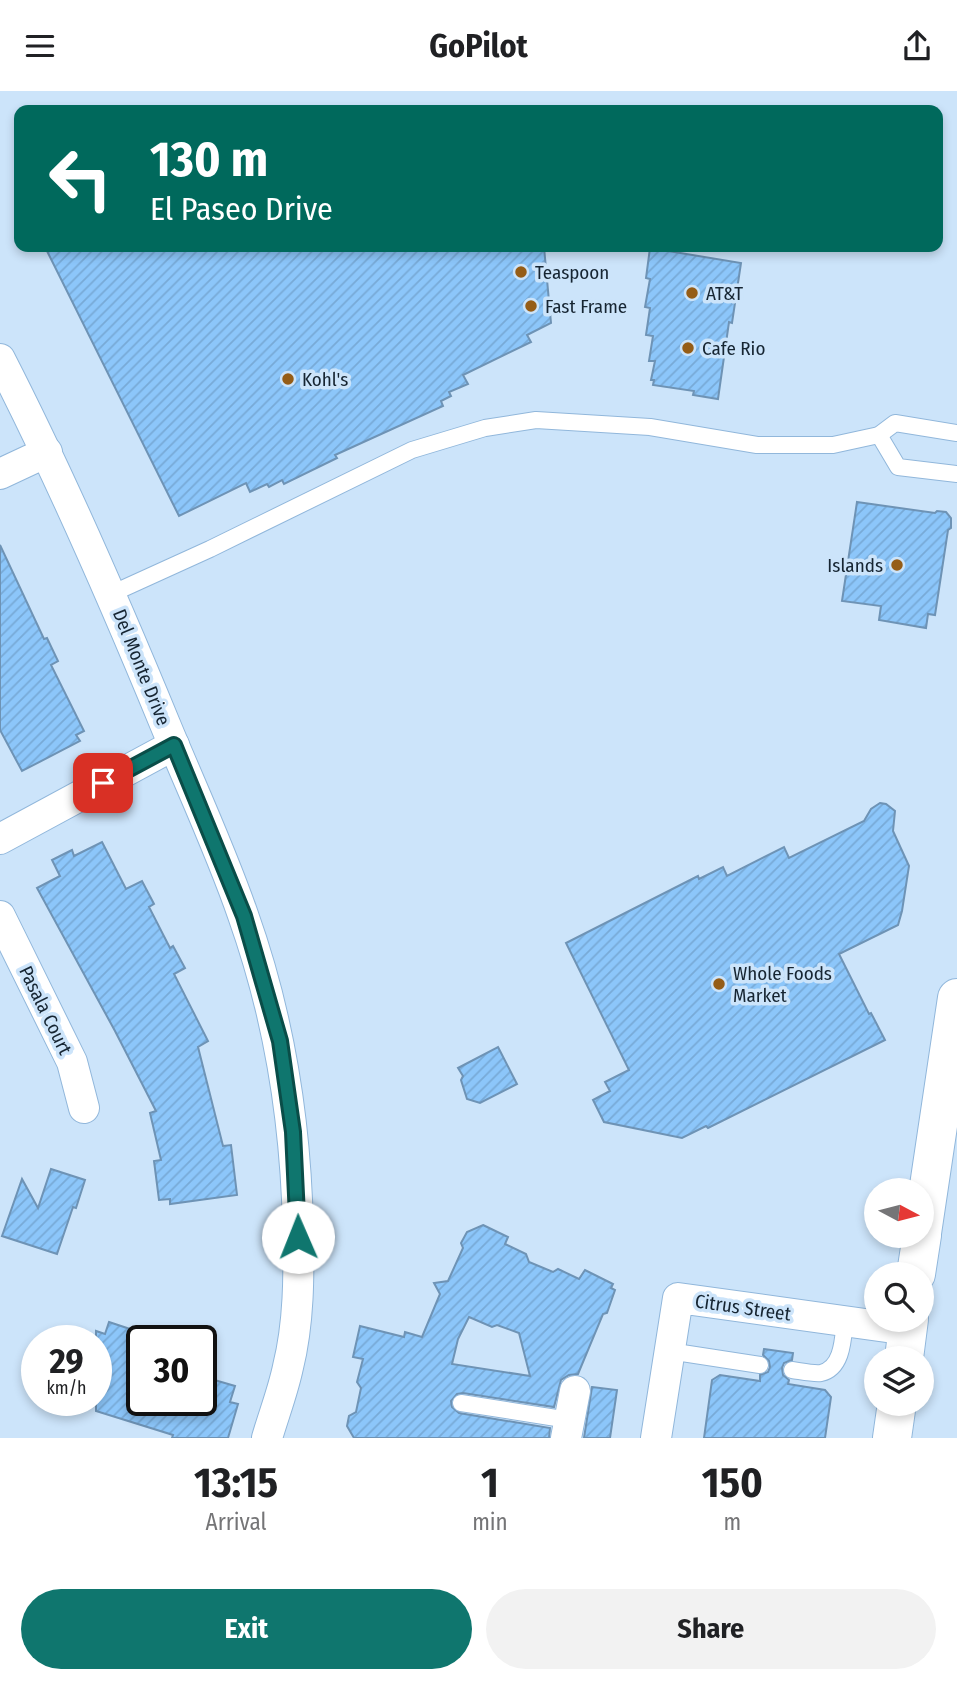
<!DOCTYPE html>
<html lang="en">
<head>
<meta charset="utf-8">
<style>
	body { margin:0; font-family:"Fira Sans Condensed",sans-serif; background:#f2f2f2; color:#202124; height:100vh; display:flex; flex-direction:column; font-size:26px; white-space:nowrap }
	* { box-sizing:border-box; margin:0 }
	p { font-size:23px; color:#757577 }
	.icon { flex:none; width:38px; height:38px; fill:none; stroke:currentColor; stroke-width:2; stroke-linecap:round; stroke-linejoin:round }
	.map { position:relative; height:1347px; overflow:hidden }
	.side { display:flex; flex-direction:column; background:#fff; flex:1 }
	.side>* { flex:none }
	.hud { position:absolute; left:14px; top:14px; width:929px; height:147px; border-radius:14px; box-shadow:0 4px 10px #0003; background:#00695c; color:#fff; overflow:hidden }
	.needle { width:46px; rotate:97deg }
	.controls { position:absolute; left:864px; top:1087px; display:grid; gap:14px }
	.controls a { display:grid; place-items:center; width:70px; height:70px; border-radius:50%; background:#fff; box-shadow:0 4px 10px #0003; font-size:35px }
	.speed { position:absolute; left:21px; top:1234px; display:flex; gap:14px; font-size:35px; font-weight:700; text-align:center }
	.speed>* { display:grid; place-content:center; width:91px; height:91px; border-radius:50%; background:#fff; box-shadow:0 4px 10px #0003; line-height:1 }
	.speed small { font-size:18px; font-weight:400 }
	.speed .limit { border:4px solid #111; border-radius:10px; background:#fff; color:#111 }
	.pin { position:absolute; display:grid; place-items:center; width:60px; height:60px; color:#fff; margin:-30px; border-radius:14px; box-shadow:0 4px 10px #0006 }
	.me { position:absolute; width:77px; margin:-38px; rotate:359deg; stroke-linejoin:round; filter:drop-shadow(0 0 5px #0008) }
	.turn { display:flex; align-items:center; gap:24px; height:147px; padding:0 21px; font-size:32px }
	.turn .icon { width:91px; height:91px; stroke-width:2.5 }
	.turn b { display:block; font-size:49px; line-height:60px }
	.eta { display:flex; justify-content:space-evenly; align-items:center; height:119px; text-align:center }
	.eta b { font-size:42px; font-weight:700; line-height:49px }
	.button { display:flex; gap:14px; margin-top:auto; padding:14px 21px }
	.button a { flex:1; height:80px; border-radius:42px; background:#0f766e; color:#fff; font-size:28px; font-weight:700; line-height:80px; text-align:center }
	.button a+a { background:#f2f2f2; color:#202124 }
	header { display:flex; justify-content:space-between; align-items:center; height:91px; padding:0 21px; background:#fff; font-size:32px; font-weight:700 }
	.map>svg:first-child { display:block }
	.building { fill:url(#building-hatch); stroke:#6e93b5; stroke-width:2; fill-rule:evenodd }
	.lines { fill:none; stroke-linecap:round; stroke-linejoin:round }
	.lane-casing { stroke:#91b7db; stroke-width:18 }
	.street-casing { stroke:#91b7db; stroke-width:32 }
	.primary-casing { stroke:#91b7db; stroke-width:40 }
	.lane { stroke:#fff; stroke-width:16 }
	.street { stroke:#fff; stroke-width:30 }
	.primary { stroke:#fff; stroke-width:38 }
	.route-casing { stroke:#0a4d48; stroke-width:18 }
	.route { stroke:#0f766e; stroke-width:12 }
	.poi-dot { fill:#955d17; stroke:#cce4fa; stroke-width:2.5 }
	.labels { text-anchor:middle; stroke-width:7; stroke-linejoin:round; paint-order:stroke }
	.poi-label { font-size:19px; fill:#162532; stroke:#cce4fa; text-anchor:start }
	.street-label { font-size:19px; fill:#162532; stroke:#cce4fa }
</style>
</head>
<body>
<header><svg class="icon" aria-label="menu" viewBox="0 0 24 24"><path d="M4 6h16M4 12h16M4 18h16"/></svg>GoPilot<svg class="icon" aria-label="share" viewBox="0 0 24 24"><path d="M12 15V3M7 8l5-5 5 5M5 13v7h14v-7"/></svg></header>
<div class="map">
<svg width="957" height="1347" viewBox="0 0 957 1347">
	<defs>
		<pattern id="building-hatch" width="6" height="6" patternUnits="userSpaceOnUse" patternTransform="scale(1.75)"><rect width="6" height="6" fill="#8cc6fa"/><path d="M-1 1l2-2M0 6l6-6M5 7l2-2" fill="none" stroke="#78aad7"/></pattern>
	</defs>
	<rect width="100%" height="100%" fill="#cce4fa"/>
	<g class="building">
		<polygon points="45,156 544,156 551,232 527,244 531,251 463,284 468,293 449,301 451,305 441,310 443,315 335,364 337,367 284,393 282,389 269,396 267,393 250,401 246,392 179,425"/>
		<polygon points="650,157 741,172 732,232 729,231 718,308 693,304 694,300 653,294 654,289 651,289 655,270 649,270 653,245 646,244 650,217 645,216 650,188 646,187"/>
		<polygon points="857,411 935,422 937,420 946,421 951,427 951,437 948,439 935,524 928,523 926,537 879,529 881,515 842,510"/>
		<polygon points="0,454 44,548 47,547 58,570 51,574 84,640 76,644 80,650 22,680 0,639"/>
		<polygon points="880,712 886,713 895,720 893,740 909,775 902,820 898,834 839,863 869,923 871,922 885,949 708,1037 706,1035 682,1047 604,1031 593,1009 610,1000 605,991 629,979 566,852 698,785 699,788 723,776 727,785 784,756 789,767 864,730 871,718"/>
		<polygon points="102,751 126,798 142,790 154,813 149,816 170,857 173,855 185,877 174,883 208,950 198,956 223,1055 231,1054 237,1104 170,1113 170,1108 159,1109 154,1070 161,1069 150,1022 156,1020 115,940 37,797 60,785 52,769 72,759 74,765"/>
		<polygon points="498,956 517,993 480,1012 467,1008 461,989 463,985 458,977"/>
		<polygon points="51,1078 85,1089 76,1117 73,1116 57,1163 2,1145 22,1088 38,1117"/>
		<path d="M483,1134l25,12 -3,7 21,10 3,8 24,10 5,-3 21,10 6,-9 28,14 -2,4 4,2 -8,23 -4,1 -25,60 -9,1 -8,5 -7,27 -91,-14 -6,1 -6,7 1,6 7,6 91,15 -1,10h-195l-7,-12 2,-10 7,-4 5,-24 -4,-6 6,-23 -10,-2 7,-31 44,11 1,-5 17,5 18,-43 -6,-11 14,-2 15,-33 -2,-5 6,-11zM469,1226l23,10 5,-2 22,8 11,43 -78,-12 6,-25z"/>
		<polygon points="109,1231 139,1241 132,1264 142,1267 142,1309 201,1309 201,1285 235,1295 230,1311 238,1313 228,1347 172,1347 173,1344 96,1320 96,1240 105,1243"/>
		<polygon points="764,1258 793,1262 792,1269 784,1272 782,1277 783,1284 789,1289 788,1293 825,1299 831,1306 825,1347 704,1347 712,1289 720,1284 760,1290 760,1284 768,1281 770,1276 769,1270 763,1264"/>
		<polygon points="592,1296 617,1299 610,1347 584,1347"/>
	</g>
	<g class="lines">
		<defs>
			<g id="lane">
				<polyline points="879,344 898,376 957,383"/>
				<polyline points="111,503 210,458 412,359 485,337 536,329 650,336 757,354 833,354 879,344 895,332 957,342"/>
				<polyline points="669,1260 760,1274"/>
				<path d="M792,1279c8,1 21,4 29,3 22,-5 22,-35 24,-53"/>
				<polyline points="461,1312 569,1329"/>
			</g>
			<g id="street">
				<path d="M0,268c61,119 114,241 165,365 26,63 56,127 78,191 36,101 53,207 55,315 1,45 1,93 -10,137 -5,24 -14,47 -21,71"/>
				<polyline points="0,383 47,361"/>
				<polyline points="0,748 174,654"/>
				<polyline points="0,825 72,971 84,1017"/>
				<polyline points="566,1347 575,1300"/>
				<polyline points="656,1347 678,1207 908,1239"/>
			</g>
			<g id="primary">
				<polyline points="922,1142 957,907"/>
				<polyline points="916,1183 922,1144"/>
				<polyline points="904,1267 909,1228"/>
				<polyline points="892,1347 897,1312"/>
			</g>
		</defs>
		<use href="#lane" class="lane-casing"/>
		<use href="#street" class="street-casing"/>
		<use href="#primary" class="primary-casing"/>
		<use href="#lane" class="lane"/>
		<use href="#street" class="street"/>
		<use href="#primary" class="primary"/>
	</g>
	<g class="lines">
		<defs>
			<polyline id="route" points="103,692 174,654 244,825 280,950 293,1041 298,1146"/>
		</defs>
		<use href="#route" class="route-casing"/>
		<use href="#route" class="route"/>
	</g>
	<g class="poi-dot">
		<circle cx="521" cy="181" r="7"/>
		<circle cx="692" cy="202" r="7"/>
		<circle cx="531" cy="215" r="7"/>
		<circle cx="688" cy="257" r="7"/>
		<circle cx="288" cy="288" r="7"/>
		<circle cx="897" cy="474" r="7"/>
		<circle cx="719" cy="893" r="7"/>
	</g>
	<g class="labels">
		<g class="poi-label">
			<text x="535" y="188">Teaspoon</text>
			<text x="706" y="209">AT&amp;T</text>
			<text x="545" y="222">Fast Frame</text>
			<text x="702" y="264">Cafe Rio</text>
			<text x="302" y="295">Kohl's</text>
			<text x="883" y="481" text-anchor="end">Islands</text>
			<text x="733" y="889">Whole Foods<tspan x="733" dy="22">Market</tspan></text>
		</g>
		<g class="street-label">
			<text transform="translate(142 576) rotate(68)" y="7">Del Monte Drive</text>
			<text transform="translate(46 919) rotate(64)" y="7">Pasala Court</text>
			<text transform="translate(743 1216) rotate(8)" y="7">Citrus Street</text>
		</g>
	</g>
</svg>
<div class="controls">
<a><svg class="needle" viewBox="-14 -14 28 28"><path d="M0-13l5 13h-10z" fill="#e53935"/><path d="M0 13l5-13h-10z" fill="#757577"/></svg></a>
<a><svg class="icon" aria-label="search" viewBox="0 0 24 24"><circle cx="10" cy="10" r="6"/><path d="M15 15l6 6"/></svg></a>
<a><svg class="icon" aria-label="layers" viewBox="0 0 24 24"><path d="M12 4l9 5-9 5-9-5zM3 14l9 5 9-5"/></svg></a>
</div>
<div class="speed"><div>29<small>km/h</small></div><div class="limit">30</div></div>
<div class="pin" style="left:103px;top:692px;background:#d93025"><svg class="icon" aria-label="arrive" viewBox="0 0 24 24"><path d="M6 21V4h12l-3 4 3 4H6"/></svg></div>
<svg class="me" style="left:298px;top:1146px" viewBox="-20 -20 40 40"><circle r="19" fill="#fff"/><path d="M0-13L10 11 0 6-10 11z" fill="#0f766e"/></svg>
<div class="hud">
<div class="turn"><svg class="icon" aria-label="left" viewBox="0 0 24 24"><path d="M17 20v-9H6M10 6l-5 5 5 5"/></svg><div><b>130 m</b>El Paseo Drive</div></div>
</div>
</div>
<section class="side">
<div class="eta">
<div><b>13:15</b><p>Arrival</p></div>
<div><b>1</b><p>min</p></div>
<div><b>150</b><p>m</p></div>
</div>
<div class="button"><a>Exit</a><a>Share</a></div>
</section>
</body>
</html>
